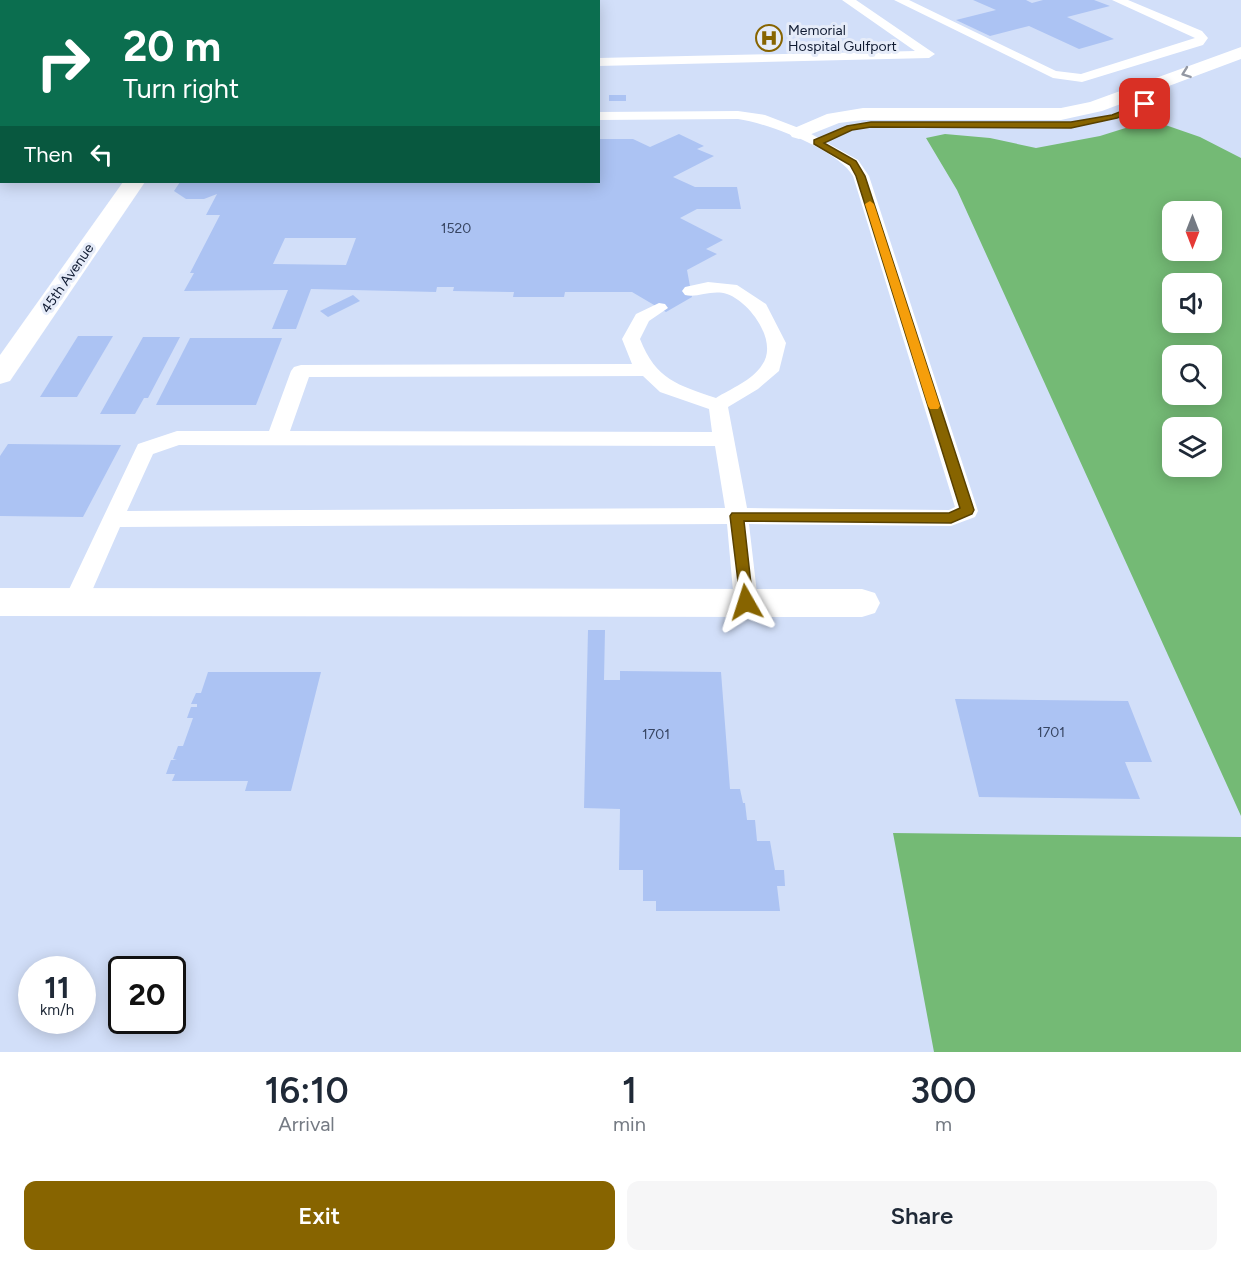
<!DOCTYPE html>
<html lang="en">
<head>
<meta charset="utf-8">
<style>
	body { margin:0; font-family:Figtree,sans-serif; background:#f6f6f7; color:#1f2937; height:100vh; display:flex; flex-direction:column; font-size:22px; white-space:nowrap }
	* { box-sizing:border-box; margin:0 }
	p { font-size:20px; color:#747a83 }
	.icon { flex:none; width:33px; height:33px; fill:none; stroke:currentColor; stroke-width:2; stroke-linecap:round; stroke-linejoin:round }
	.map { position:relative; height:1052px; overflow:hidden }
	.panel { display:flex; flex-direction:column; background:#fff; flex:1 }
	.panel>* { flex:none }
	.guide { position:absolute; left:0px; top:0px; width:600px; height:183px; box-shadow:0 3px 15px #0003; background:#0b6e4f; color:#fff; overflow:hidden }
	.needle { width:39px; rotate:180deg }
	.controls { position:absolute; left:1162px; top:201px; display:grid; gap:12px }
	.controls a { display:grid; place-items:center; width:60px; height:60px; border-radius:12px; background:#fff; box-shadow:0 3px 15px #0003; font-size:30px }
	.speed { position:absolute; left:18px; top:956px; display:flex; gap:12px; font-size:30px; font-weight:700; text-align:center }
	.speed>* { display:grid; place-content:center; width:78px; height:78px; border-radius:50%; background:#fff; box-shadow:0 3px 15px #0003; line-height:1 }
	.speed small { font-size:15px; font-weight:400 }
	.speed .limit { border:3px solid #111; border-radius:9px; background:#fff; color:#111 }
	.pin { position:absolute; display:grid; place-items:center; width:51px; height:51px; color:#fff; margin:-26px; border-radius:12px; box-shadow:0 3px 9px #0006 }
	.me { position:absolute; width:66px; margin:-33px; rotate:354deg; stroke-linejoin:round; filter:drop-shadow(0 0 4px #0008) }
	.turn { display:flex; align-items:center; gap:21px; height:126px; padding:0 24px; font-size:27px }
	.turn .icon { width:78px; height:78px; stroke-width:2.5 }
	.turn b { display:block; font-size:42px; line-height:51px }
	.then { display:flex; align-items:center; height:57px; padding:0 24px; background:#0003; gap:12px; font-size:22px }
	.eta { display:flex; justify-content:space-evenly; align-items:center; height:102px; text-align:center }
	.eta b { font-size:36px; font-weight:600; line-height:42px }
	.action { display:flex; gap:12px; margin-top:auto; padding:12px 24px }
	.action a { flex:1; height:69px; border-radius:12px; background:#876400; color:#fff; font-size:24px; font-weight:600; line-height:69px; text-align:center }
	.action a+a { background:#f6f6f7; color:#1f2937 }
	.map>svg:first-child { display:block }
	.forest { fill:#74ba75; fill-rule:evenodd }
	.building { fill:#acc3f3; fill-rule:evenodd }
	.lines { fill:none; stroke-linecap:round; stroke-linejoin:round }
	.lane { fill:#fff; fill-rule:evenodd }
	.street { fill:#fff; fill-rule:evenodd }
	.secondary { fill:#fff; fill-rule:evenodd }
	.oneway { stroke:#9398a3 }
	.route { fill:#876400; stroke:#584100; stroke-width:1.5 }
	.slow { fill:#f59e0b }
	.labels { text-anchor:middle; stroke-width:6; stroke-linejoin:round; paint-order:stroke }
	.far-poi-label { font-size:14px; fill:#101b32; stroke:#e6ecf9; text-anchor:start }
	.number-label { font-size:14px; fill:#374562 }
	.far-street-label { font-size:14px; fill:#101b32; stroke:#e6ecf9 }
</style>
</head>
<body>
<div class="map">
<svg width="1241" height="1052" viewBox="0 0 1241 1052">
	<rect width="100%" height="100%" fill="#d2dff9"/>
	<g class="forest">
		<path d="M1151,120l49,17 41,21v658l-284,-626 -31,-52 19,-4 45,4 46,10 64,-12zM1173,212h39v38h-39zM1173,284h39v38h-39zM1173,356h39v38h-39zM1173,428h39v38h-39z"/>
		<polygon points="893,833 1241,837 1241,1052 934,1052"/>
	</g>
	<g class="building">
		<polygon points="973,0 1026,0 1032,3 1043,0 1094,0 1110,6 1067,17 1114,39 1079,49 1029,26 990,36 956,20 996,10"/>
		<rect x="609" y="95" width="17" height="6"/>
		<path d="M679,134l25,12 -7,3 17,7 -41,21 22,10h42l4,22h-44l-17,9 43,22 -17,9 11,5 -30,16 5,27 -26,15 -34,-20h-67l-1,5h-51l1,-5 -61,-1 1,-4h-17l-1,5 -125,-3 -15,40h-24l16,-39 -104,1 10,-18h-4l30,-58h-14l11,-21 -13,5h-18l-12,-8 6,-9h418v-43h35l17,8zM285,238h71l-10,27 -73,-1z"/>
		<polygon points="353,295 360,301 328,317 320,311"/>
		<polygon points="78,336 113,336 77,397 40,397"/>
		<polygon points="143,337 180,337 148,398 144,398 135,414 100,414"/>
		<polygon points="190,338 282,338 256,405 156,405"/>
		<polygon points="8,444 121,445 83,517 0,516 0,456"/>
		<polygon points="588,630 605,630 604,680 620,680 620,671 721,672 730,789 740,789 743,803 745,803 747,820 755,820 757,841 770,841 775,870 784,870 785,886 777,886 780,911 656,911 656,901 643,901 643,870 619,870 620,809 584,808"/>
		<polygon points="208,672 321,672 291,791 245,791 248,781 172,781 175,774 166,774 171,760 177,760 173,759 178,746 183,746 193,718 187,718 191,707 197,707 197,704 191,704 196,693 201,693"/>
		<polygon points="955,699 1128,701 1152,762 1125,762 1140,799 979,797"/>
	</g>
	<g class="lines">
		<g class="lane">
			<polygon points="250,0 262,0 250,2"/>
			<polygon points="477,0 489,0 489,2 478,2"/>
			<polygon points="545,0 565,0 544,2"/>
			<polygon points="842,0 856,0 935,54 929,58 598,66 598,58 915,51"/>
			<polygon points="894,0 909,0 1056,71 1081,74 1195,38 1112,0 1128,0 1202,31 1208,38 1203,45 1082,82 1053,78"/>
			<path d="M738,111l27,4 39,15 54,30 11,16 109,335 -3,6 -24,9 -202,-2 9,78 -3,7 -9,2 -9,-2 -3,-7 -7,-78 -607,3 -36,82 -9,2 -9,-2 -3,-7 75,-158 39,-13h92l22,-60 3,-4 7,-2 331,-1 -10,-25 14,-25 23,-11 6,1 3,4 -19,13 -9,18c16,41 38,46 76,59 14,-9 37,-18 46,-33 17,-23 -12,-63 -35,-71 -15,-5 -29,4 -42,1l-3,-4 3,-4 23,-5 29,3 29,19 20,39 -7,28 -21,18 -30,18 19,101 202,2 6,-3 -102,-331c-15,-26 -85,-53 -115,-57l-140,1v-8zM643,376l17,16 49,17 3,23 -422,-1 19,-54zM179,445l536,1 10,62 -598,3 26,-57z"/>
		</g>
		<g class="street">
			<polygon points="1241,47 1241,59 1102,111 1061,120 863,120 839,123 799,139 792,137 789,133 792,129 827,114 863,108 1061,108 1090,102"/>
			<rect x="0" y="75" width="2" height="12"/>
			<polygon points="123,182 145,182 10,381 0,384 0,355"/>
			<polygon points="0,588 862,589 875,593 880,603 875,613 862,617 0,616"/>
		</g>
		<g class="secondary">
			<polygon points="288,0 314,0 287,2"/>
			<rect x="0" y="38" width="2" height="10"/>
		</g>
	</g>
	<defs><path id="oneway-chevron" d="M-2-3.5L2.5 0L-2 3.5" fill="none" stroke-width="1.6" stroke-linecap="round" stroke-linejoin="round" transform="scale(1.5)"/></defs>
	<use class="oneway" href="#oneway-chevron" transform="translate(1186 73) rotate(160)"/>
	<polygon class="route" points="1145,102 1149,104 1148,106 1117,118 1071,128 871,127 852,130 824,143 856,161 865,176 974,510 972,514 951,523 744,521 753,602 751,606 741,606 730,516 732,513 949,513 960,508 856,176 850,165 814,144 814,140 847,126 871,122 1071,122 1112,115"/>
	<polygon class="slow" points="870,201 874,204 940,406 938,409 930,409 928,406 865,204"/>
	<defs>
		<symbol id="hospital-ring" viewBox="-11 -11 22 22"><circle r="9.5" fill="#e6ecf9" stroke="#876400" stroke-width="1.5"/><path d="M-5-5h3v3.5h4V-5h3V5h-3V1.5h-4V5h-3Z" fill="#876400"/></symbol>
	</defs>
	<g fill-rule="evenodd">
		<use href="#hospital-ring" x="754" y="23" width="30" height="30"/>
	</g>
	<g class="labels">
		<g class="far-poi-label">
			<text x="788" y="35">Memorial<tspan x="788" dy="16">Hospital Gulfport</tspan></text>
		</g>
		<g class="number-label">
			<text x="456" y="233">1520</text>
			<text x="1051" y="737">1701</text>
			<text x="656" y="739">1701</text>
		</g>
		<g class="far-street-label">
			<text transform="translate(67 278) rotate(-55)" y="5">45th Avenue</text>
		</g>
	</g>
</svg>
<div class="controls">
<a><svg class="needle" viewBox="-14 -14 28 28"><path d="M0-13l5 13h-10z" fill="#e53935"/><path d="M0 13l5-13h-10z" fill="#747a83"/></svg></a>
<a><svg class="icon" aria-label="sound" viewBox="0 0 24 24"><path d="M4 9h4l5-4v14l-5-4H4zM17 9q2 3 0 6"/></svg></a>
<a><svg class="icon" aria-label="search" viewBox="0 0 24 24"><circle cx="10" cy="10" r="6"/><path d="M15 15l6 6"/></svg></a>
<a><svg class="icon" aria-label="layers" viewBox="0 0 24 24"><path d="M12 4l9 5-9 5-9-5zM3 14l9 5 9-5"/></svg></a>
</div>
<div class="speed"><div>11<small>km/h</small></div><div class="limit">20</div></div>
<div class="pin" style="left:1145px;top:104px;background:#d93025"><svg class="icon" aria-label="arrive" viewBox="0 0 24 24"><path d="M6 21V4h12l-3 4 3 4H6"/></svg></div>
<svg class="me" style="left:746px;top:602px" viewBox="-20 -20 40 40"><path d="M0-17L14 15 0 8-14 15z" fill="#876400" stroke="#fff" stroke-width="4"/></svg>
<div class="guide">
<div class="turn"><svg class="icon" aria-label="right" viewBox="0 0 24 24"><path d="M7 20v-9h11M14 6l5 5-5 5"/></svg><div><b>20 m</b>Turn right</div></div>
<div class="then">Then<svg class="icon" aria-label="left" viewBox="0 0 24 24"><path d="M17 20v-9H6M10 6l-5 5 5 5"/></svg></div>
</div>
</div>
<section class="panel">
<div class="eta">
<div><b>16:10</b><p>Arrival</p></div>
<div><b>1</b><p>min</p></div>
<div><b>300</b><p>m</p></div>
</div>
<div class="action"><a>Exit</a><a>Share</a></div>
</section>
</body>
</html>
